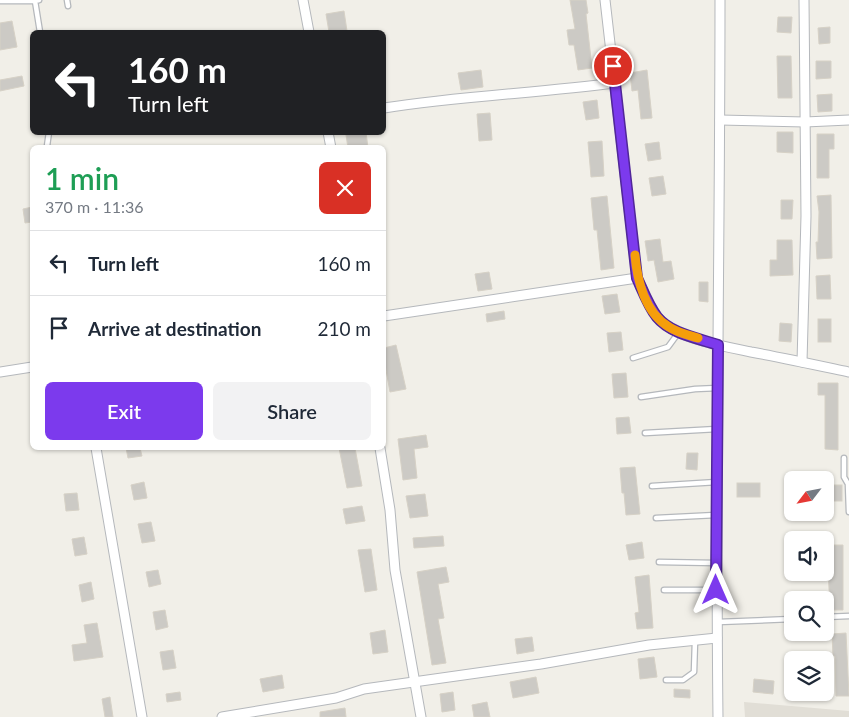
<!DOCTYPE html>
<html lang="en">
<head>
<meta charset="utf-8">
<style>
	body { margin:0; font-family:Lato,sans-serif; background:#f2f2f3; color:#1f2937; height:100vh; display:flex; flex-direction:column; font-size:19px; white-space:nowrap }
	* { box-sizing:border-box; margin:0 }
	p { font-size:16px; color:#747a83 }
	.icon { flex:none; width:28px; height:28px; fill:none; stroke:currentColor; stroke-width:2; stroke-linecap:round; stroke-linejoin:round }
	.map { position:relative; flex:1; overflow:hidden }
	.side { position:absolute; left:30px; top:145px; width:356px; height:305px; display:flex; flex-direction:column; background:#fff; border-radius:8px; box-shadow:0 1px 4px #0004 }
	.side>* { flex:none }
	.top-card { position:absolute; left:30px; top:30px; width:356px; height:105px; border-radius:8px; box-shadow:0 1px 4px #0004; background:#202124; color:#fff; overflow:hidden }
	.needle { width:32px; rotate:238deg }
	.buttons { position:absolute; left:784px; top:471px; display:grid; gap:10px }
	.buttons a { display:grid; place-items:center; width:50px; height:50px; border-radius:8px; background:#fff; box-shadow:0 1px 4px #0004; font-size:25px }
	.pin { position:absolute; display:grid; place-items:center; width:42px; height:42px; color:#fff; margin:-21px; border:2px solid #fff; border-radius:50%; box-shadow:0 1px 5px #0007 }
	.me { position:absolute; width:55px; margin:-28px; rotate:0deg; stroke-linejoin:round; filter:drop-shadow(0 0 4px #0008) }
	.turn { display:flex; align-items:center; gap:18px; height:105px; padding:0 15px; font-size:22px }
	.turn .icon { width:65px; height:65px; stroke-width:2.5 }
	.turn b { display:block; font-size:35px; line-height:42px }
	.round { display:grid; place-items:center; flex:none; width:52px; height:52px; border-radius:8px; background:#f2f2f3 }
	.overview { display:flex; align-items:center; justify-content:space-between; height:85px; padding:0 15px }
	h1 { font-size:30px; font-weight:600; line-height:38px; color:#1e9e55 }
	.cta { display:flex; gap:10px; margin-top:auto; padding:10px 15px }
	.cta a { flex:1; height:58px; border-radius:8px; background:#7c3aed; color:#fff; font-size:20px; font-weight:600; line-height:58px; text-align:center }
	.cta a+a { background:#f2f2f3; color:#1f2937 }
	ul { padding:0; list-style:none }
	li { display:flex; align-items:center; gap:15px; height:65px; padding:0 15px; border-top:1px solid #e0e1e3 }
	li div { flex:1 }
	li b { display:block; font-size:19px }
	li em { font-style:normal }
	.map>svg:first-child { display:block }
	.education { fill:#e1ded6 }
	.building { fill:#cccac5; stroke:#d6d1c6 }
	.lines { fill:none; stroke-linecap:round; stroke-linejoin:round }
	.lane-casing { stroke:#b5b8bc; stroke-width:7 }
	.street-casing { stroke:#b5b8bc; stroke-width:11 }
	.lane { stroke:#fff; stroke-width:4.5 }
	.street { stroke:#fff; stroke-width:9 }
	.route-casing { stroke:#51269a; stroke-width:12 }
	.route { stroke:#7c3aed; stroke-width:9 }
	.slow { stroke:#f59e0b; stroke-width:9 }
</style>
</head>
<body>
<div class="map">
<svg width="849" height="717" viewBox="0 0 849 717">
	<rect width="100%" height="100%" fill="#f1efe8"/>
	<polygon class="education" points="744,702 849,711 849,717 745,717"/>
	<g class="building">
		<polygon points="570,0 586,0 588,13 586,14 592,68 578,70 574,45 569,45 567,30 575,29"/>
		<polygon points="344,11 347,31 329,32 326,14"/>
		<polygon points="778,17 792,17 791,33 777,32"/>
		<polygon points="12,21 17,47 0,50 0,23"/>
		<polygon points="830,27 830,43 819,44 818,28"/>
		<polygon points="777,56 791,56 792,98 778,98"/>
		<polygon points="816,61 831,61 831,78 816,79"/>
		<polygon points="481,70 483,87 461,90 458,73"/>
		<polygon points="647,70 652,118 641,119 638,90 632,91 630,73"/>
		<polygon points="22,76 24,86 0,91 0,80"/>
		<polygon points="832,94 832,111 818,112 817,95"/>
		<polygon points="597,100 599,118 586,120 583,102"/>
		<polygon points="490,113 492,140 479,141 477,114"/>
		<polygon points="366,132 368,148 348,148 346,135"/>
		<polygon points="777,132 793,132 793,153 777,152"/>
		<polygon points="817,134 834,134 834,149 829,149 829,178 817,178"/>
		<polygon points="602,141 604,176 591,177 588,142"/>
		<polygon points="659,142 661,159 648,161 645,144"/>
		<polygon points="663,176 666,194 652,196 649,178"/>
		<polygon points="831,195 832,258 817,259 816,242 818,242 819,212 817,196"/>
		<polygon points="607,196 614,268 601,270 597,230 594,230 591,198"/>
		<polygon points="781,200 793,200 792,219 781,219"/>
		<polygon points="32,207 32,222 25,223 23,209"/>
		<polygon points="660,239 663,262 671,261 674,279 658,282 654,260 648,261 645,241"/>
		<polygon points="777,240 792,240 793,275 770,276 770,260 777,260"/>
		<polygon points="489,272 492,289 478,291 475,274"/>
		<polygon points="830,275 831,299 817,299 816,276"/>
		<polygon points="699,282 708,282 708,302 699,301"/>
		<polygon points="617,294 620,312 605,314 602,296"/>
		<polygon points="504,311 505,319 487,322 486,314"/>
		<rect x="818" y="319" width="13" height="23"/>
		<polygon points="780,323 792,324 791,342 779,341"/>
		<polygon points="621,332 623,350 609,352 607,333"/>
		<polygon points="396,345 406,389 390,392 384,359 384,348"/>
		<polygon points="626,373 628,397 614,398 612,374"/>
		<polygon points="818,383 838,383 838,450 825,449 825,395 818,395"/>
		<polygon points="629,417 631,433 617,434 616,418"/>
		<polygon points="426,435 428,447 414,449 417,478 403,480 398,439"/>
		<polygon points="126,448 140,448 142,456 128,458"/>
		<polygon points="339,448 355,448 362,486 347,488"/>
		<polygon points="687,453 698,453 697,470 686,469"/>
		<polygon points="635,467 640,514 626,515 624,493 622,493 620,468"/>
		<polygon points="144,482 147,498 134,500 131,485"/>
		<rect x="737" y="483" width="23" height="14"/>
		<rect x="828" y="485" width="14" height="16"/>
		<polygon points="77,493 79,510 66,511 64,494"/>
		<polygon points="425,494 428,516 410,518 406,496"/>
		<polygon points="362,506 365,521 346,524 343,509"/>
		<polygon points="151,522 155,541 142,543 138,524"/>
		<polygon points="443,536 444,546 414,548 413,538"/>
		<polygon points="84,537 87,554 75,556 72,539"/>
		<polygon points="642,542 644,558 629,560 626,545"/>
		<polygon points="827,545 843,545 843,610 830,610"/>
		<polygon points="371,549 377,590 365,592 358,550"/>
		<polygon points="446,567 449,582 438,584 444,618 438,619 446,663 432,665 417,572"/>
		<polygon points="158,570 161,584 149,587 146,572"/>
		<polygon points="649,575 653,628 637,629 635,613 639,612 635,577"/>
		<polygon points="91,582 94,599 82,602 79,585"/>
		<polygon points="165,610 168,627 156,630 153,612"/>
		<polygon points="97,623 103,657 74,661 72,645 87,643 84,625"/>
		<polygon points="385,630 388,652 373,654 370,633"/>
		<polygon points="846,633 849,696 836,696 835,656 833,656 832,634"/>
		<polygon points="532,637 534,651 517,654 515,639"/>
		<polygon points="173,650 176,668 163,670 160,652"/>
		<polygon points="654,657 657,677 640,679 638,659"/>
		<polygon points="282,675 284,688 263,692 260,679"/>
		<polygon points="536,677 539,693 513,698 510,682"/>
		<polygon points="754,679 774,681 773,694 753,692"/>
		<polygon points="674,689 690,690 690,698 674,697"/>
		<polygon points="180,692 181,700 167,702 166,694"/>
		<polygon points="453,692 455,710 442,712 440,694"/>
		<polygon points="110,697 113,717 105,717 102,699"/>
		<polygon points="487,702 490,717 474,717 472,705"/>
		<polygon points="345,708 346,717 320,717 320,712"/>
	</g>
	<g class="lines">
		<defs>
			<g id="lane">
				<polyline points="39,0 35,1 40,32"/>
				<polyline points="67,0 68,6"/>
				<polyline points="0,1 35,1"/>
				<polyline points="47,146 49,132"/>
				<polyline points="633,358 668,347 679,332"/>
				<polyline points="641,397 695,389 718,388"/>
				<polyline points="645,433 717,429"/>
				<polyline points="844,458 844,477 848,484 849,512"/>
				<polyline points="652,486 717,482"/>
				<polyline points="656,518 716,515"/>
				<polyline points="659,562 716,563"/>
				<polyline points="664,590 716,590"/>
				<polyline points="825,617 849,616"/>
				<polyline points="718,622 792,619"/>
				<polyline points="666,680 683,680 694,672 695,641"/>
			</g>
			<g id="street">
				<polyline points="303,0 309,32"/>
				<path d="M605,0l32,278c8,16 14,37 30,48 20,14 60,21 84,26 33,6 65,13 98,20"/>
				<path d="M384,108c76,-12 154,-15 231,-25"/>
				<polyline points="720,120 805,122 849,120"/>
				<polyline points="328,132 331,148"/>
				<polyline points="384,316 637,278"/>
				<polyline points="802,362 806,216 804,0"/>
				<polyline points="0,372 32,367"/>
				<polyline points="96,448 142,717"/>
				<polyline points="380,448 390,510 395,570 421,717"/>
				<polyline points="222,717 336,698 364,689 541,664 649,645 717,638"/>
				<path d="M718,717c-3,-239 2,-478 2,-717"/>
			</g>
		</defs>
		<use href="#lane" class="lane-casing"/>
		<use href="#street" class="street-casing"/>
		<use href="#lane" class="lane"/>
		<use href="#street" class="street"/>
	</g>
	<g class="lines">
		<defs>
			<path id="route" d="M613,66l24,212c6,13 11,27 20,39 14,17 41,21 61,28l-2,245"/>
		</defs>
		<use href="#route" class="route-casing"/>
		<use href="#route" class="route"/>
		<path class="slow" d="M635,255c2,25 10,58 34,72 9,6 19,8 29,11"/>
	</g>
</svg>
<div class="buttons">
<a><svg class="needle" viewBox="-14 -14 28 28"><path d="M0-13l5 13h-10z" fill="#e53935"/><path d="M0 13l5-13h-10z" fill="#747a83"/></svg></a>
<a><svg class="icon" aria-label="sound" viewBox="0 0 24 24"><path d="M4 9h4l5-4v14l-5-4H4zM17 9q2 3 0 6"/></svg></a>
<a><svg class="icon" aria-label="search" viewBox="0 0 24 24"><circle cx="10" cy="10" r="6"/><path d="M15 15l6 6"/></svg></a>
<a><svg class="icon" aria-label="layers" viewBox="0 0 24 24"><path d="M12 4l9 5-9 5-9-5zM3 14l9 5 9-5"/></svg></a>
</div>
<div class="pin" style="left:613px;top:66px;background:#d93025"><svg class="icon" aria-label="arrive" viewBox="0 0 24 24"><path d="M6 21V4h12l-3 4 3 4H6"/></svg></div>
<svg class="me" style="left:716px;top:590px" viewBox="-20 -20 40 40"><path d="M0-17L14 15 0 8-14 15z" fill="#7c3aed" stroke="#fff" stroke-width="4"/></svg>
<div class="top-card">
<div class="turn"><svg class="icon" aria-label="left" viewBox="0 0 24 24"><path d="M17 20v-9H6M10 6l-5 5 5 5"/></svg><div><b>160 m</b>Turn left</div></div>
</div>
<section class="side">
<div class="overview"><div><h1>1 min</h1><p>370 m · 11:36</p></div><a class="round" style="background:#d93025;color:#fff"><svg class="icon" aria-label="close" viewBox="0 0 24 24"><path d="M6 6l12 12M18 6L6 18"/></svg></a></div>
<ul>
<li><svg class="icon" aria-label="left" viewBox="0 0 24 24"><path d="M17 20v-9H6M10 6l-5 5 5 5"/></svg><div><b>Turn left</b></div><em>160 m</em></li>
<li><svg class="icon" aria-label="arrive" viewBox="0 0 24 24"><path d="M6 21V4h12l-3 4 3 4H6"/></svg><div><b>Arrive at destination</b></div><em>210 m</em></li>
</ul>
<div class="cta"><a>Exit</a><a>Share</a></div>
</section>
</div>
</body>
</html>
